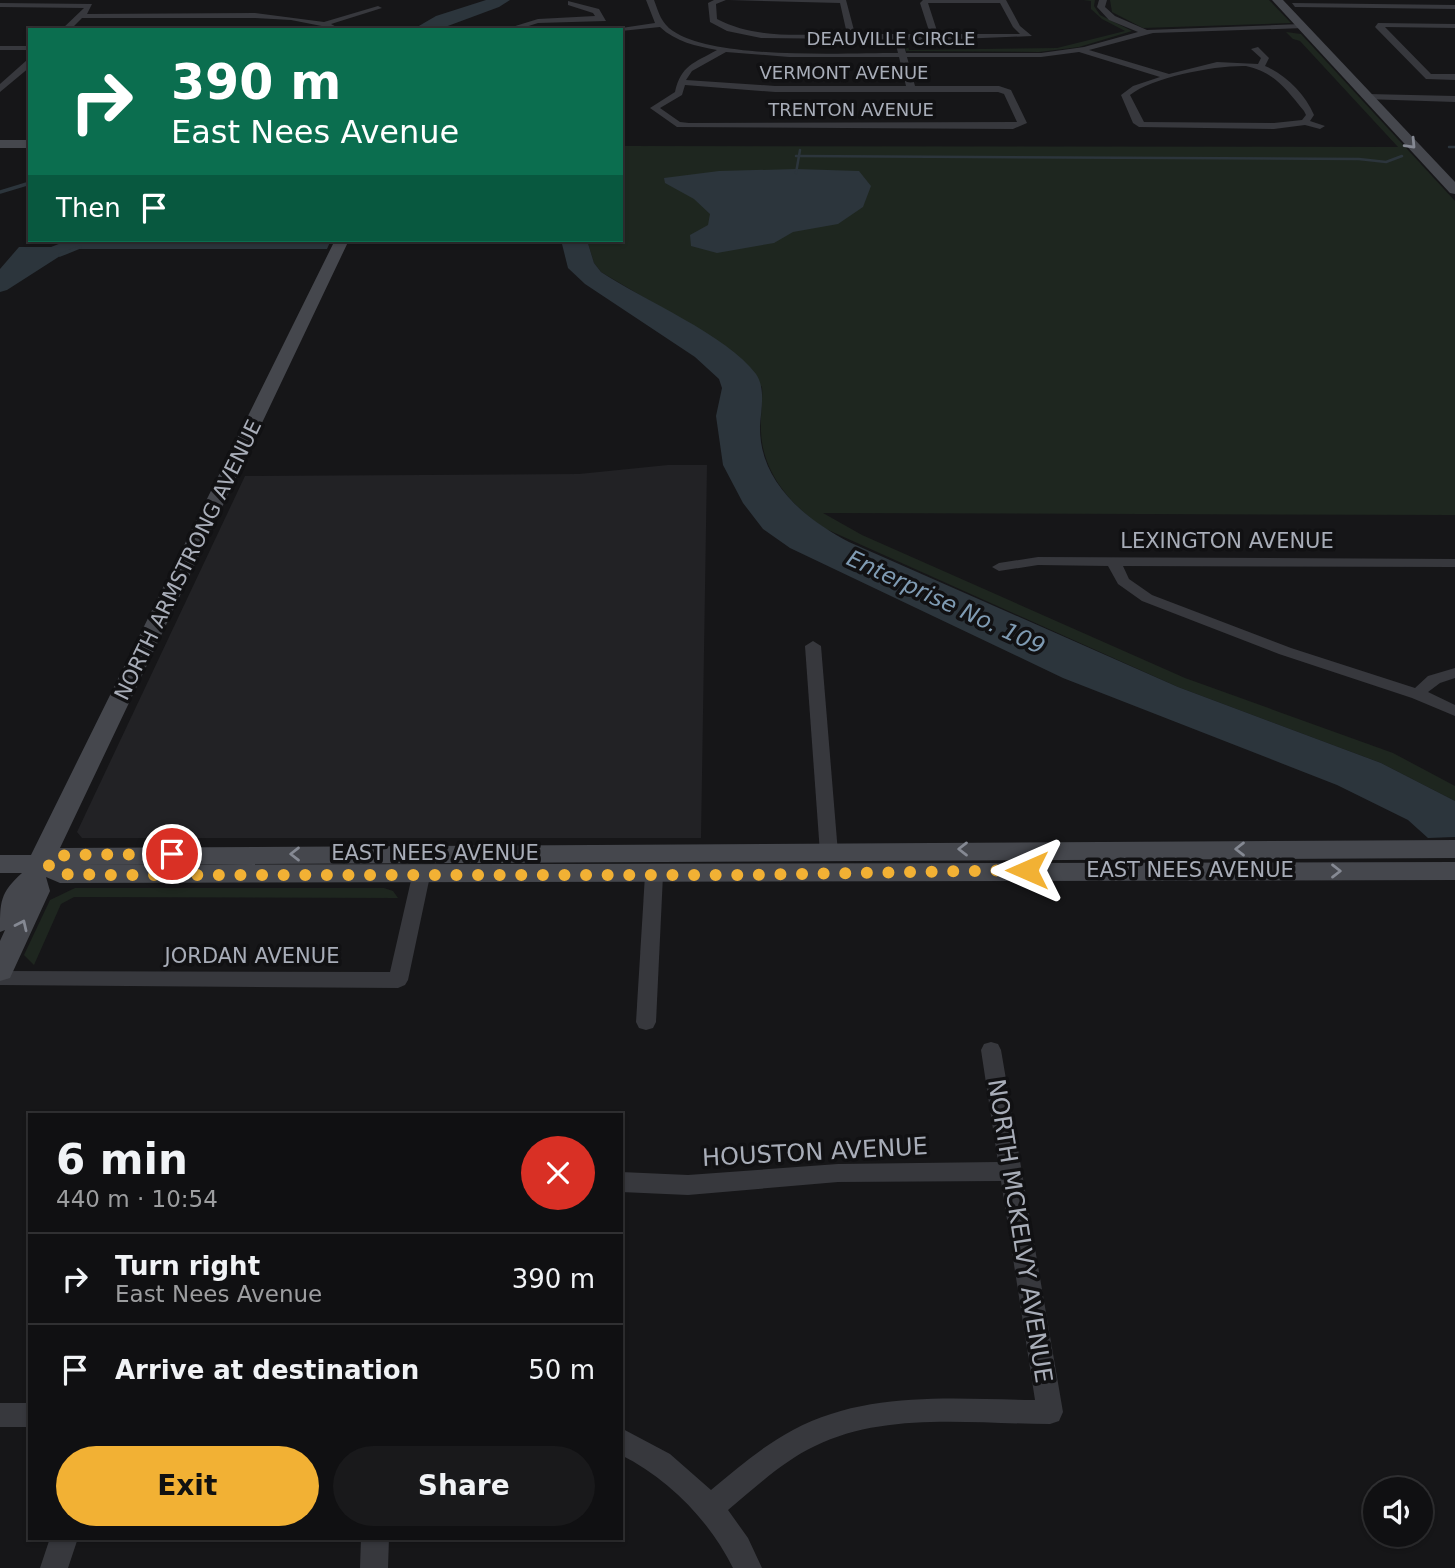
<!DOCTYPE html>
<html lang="en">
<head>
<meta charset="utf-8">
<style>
	body { margin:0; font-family:"DejaVu Sans",sans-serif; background:#19191b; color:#f1f3f6; height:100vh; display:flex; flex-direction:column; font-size:26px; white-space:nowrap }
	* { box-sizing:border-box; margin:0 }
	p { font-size:23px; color:#9c9d9f }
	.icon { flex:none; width:38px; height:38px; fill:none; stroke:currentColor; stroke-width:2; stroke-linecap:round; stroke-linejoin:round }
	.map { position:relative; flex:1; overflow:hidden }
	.side { position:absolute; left:28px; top:1113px; width:595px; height:427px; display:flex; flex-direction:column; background:#101012; border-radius:0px; box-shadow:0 2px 5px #0004,0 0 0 2px #303032 }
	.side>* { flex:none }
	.banner { position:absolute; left:28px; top:28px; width:595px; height:214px; border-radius:0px; box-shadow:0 2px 5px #0004,0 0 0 2px #303032; background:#0b6e4f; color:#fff; overflow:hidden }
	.fabs { position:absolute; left:1363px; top:1477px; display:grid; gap:14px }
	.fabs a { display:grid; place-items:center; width:70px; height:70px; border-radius:50%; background:#101012; box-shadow:0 2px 5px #0004,0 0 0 2px #303032; font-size:35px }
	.pin { position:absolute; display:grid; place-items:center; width:60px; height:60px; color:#fff; margin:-30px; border:4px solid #fff; border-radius:50%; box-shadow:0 2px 7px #0007 }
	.me { position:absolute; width:77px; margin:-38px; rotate:270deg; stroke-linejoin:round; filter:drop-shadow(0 0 5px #0008) }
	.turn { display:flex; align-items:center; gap:24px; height:147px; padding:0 28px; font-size:32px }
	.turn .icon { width:91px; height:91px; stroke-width:2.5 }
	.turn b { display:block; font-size:49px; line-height:60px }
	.then { display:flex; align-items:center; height:66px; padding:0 28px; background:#0003; gap:14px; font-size:26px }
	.round { display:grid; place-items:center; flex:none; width:74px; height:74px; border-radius:37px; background:#19191b }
	.summary { display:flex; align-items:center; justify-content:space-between; height:119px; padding:0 28px }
	h1 { font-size:42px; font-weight:600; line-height:52px }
	.button { display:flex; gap:14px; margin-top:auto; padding:14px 28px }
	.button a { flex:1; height:80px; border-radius:42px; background:#f2b134; color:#111; font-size:28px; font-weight:600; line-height:80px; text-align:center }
	.button a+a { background:#19191b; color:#f1f3f6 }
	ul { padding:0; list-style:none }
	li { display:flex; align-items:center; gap:21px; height:91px; padding:0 28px; border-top:2px solid #303032 }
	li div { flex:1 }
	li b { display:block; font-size:26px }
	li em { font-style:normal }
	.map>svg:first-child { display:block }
	.built { fill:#222225 }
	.green { fill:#1e261f }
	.water { fill:#2c353c }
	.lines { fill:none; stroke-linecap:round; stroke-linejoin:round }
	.stream-far1 { stroke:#2c353c; stroke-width:2.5 }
	.stream { stroke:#2c353c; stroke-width:3.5 }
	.street { fill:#37383d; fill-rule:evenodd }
	.secondary { fill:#45474d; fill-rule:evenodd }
	.oneway { stroke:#858993 }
	.route { stroke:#f2b134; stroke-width:12; stroke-dasharray:0 21.6 }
	.labels { text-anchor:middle; stroke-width:7; stroke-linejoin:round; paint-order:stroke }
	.far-street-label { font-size:18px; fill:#a8adb8; stroke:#111113 }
	.street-label { font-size:21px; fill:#a8adb8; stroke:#111113 }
	.water-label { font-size:23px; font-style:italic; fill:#7f9bb3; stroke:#111113 }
	.near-street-label { font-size:24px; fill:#a8adb8; stroke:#111113 }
</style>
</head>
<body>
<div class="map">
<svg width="1455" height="1568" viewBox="0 0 1455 1568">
	<rect width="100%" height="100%" fill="#161618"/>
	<polygon class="built" points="668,465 707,465 701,838 82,838 77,832 245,476 579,474"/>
	<g class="green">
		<polygon points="1083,0 1095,0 1094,6 1100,15 1132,31 1079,47 1039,52 906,51 903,41 906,40 909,50 1057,48 1125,31 1102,19 1091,9 1091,1"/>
		<polygon points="1110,0 1269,0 1291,23 1143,28 1112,12"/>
		<path d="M1286,32l15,2 154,167v314l-632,-2 39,22 323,143 208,75 62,33v15l-74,-38 -203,-76 -352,-158c-34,-22 -63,-55 -65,-97 -1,-15 2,-30 1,-45l-46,-47 -115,-68 -7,-9 -7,-23h34v-94l777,1 -98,-106 -7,-2z"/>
		<polygon points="75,888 384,888 393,891 398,898 74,897 61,904 34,965 24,955 50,900"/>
	</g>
	<g class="water">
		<polygon points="486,0 510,0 499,7 437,30 412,30 436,16"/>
		<polygon points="796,169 859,171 871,186 863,207 838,224 793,232 774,243 717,253 691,246 690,235 708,225 710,214 694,199 665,183 664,178 719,171"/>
		<polygon points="69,240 331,240 327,249 71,249 7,290 0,292 0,269 19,247 51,247"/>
		<path d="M561,240h26l7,23 7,9c42,28 126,63 155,102 10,15 5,35 4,52 -1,56 44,92 89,116l329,145 203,76 74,38v36l-27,1 -20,-18 -71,-35 -274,-107 -273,-130 -27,-19 -20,-26 -20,-38 -7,-49 6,-28 -3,-9 -24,-22 -110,-73 -17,-16z"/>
	</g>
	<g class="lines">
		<g class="stream-far1">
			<polyline points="1449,147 1455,147"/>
			<polyline points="796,156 1359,159 1386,162 1402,156"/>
			<polyline points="796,173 800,150"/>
		</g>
		<g class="stream">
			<polyline points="0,192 30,183"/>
			<polyline points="60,255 80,247"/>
		</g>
		<g class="street">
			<path d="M646,0h8c5,13 7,23 19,31 43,29 171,22 225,22l-2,-8 4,-2 4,2 2,8h135l43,-6 54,-15 -29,-12 -12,-13 2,-7h8l-2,7 10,9 32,14 154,-6 3,4 -151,5 -64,17 80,24 48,-12 41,2 3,-6 -10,-9 7,-2 11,11 -4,8c21,9 40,28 49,49l-4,6 15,5 -5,3 -15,-4 -31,4 -135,-2 -6,-4 -12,-28 12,-9 27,-9 -81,-25 -38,5h-134l8,29h84l12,4 16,33 -14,6 -336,-2 -27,-19 25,-16c6,-27 19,-29 42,-42 -21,-4 -41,-8 -57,-23l-39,4 -13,-1 47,-7zM726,52l63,5h110l7,29h-131l-89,-6 6,-9zM1246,66c28,6 40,23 58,45l2,4 -4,5 -28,3 -130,-1 -14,-27c22,-18 87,-30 116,-29zM685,85l90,7h223l6,2 13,28 -328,1 -9,-1 -20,-14 22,-13z"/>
			<path d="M714,0h12l-10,4 1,15c40,21 86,15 130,15l-7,-31 -111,-3h117l9,34h75l-10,-31 3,-3h83l14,26 12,10 -97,4 -174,-2 -34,-7 -17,-9 -2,-19zM928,3h72l13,24 7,7h-82z"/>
			<polygon points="568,1 599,9 606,21 538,23 516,30 502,30 538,19 595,16 593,13 568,5"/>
			<polygon points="0,3 92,4 87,14 255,13 324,22 378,6 382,8 331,24 342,30 291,20 255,18 82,18 70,30 61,30 84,8 0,7"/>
			<polygon points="1292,3 1455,5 1455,9 1295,7"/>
			<polygon points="1378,23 1455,24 1455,28 1385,27 1431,74 1455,74 1455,80 1426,79 1375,27"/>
			<rect x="0" y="46" width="30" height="4"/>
			<polygon points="27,60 30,60 30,67 0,92 0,84"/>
			<polygon points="1368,94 1455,96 1455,102 1365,99"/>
			<polygon points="1038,557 1455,559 1455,567 1123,566 1129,579 1152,595 1291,648 1415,688 1428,676 1455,668 1455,678 1440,683 1428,692 1455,705 1455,716 1412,698 1279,654 1142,601 1118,584 1108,566 1038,565 999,571 992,567 999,563"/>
			<polygon points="813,641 821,646 838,853 829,859 820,853 805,646"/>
			<polygon points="654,868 661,870 663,875 656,1022 653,1028 646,1030 639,1028 636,1022 645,875 647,870"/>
			<polygon points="421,869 428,871 430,876 408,980 405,985 398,988 0,985 0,971 390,972 412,876 414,871"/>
			<path d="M991,1042l7,2 3,6 62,362 -4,9 -9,3c-75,0 -165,-13 -235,22 -32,15 -59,41 -87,64l20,28 14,30h-29c-24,-48 -64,-89 -112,-113v-27l49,26 41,36c26,-22 52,-44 82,-60 74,-40 162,-31 242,-30l-34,-219 -163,1 -150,13 -67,-3v-20l67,3 150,-11 160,-2 -17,-112 3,-6z"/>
			<rect x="0" y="1403" width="30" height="24"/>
			<polygon points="50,1538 78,1538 68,1568 40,1568"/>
			<polygon points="361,1538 389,1538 388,1568 360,1568"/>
		</g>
		<g class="secondary">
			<polygon points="1272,0 1283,0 1455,182 1455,194 1450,193"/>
			<rect x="0" y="140" width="30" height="8"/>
			<path d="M335,240h14l-289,608 1395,-8v18l-1388,7 1388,-3v18l-1395,3 -14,-6 4,14 -40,87 -10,3v-40l5,-11 -5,2c0,-31 0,-39 22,-59h-22v-18h31z"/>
		</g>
	</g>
	<defs><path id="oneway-chevron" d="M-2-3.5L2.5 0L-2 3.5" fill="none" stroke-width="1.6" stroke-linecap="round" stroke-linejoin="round" transform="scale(1.75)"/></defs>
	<g class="oneway">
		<use href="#oneway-chevron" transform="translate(1411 144) rotate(47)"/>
		<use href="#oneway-chevron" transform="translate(963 849) rotate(180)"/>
		<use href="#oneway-chevron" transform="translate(1240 849) rotate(-180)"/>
		<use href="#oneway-chevron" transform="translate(295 854) rotate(180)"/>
		<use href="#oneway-chevron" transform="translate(1336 871)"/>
		<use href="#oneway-chevron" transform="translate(22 925) rotate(-65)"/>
	</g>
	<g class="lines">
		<polyline class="route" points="172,854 65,855 47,864 60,874 109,875 741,875 1027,870"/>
	</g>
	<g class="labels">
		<g class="far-street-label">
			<text x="891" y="45">DEAUVILLE CIRCLE</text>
			<text x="844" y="79">VERMONT AVENUE</text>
			<text x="851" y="116">TRENTON AVENUE</text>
		</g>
		<g class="street-label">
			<text x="1227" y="548">LEXINGTON AVENUE</text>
			<text transform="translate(188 560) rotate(-64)" y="7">NORTH ARMSTRONG AVENUE</text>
			<text x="435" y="860">EAST NEES AVENUE</text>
			<text x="1190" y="877">EAST NEES AVENUE</text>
			<text x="252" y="963">JORDAN AVENUE</text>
		</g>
		<g class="water-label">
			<text transform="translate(946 602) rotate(25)" y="8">Enterprise No. 109</text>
		</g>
		<g class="near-street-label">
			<text transform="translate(815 1152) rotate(-3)" y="8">HOUSTON AVENUE</text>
			<text transform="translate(1020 1231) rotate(81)" y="8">NORTH MCKELVY AVENUE</text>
		</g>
	</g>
</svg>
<div class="fabs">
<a><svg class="icon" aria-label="sound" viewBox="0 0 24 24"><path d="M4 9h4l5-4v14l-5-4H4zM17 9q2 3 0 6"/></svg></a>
</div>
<div class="pin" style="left:172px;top:854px;background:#d93025"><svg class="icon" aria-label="arrive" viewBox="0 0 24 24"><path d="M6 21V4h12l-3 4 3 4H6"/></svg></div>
<svg class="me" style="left:1027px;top:870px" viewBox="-20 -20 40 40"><path d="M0-17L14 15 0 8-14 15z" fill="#f2b134" stroke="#fff" stroke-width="4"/></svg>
<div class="banner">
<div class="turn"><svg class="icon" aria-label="right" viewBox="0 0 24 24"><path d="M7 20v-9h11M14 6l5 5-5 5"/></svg><div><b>390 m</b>East Nees Avenue</div></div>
<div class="then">Then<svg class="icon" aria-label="arrive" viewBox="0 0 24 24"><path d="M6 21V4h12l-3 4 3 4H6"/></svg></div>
</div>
<section class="side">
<div class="summary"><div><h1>6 min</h1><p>440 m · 10:54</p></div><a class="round" style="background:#d93025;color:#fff"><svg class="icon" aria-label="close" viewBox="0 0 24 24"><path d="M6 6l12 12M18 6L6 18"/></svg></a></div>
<ul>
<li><svg class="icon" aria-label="right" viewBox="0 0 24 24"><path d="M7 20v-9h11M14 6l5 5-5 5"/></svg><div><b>Turn right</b><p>East Nees Avenue</p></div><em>390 m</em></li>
<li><svg class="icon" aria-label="arrive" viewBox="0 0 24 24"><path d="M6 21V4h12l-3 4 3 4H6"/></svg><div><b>Arrive at destination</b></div><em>50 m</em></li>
</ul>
<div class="button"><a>Exit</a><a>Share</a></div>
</section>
</div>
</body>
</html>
